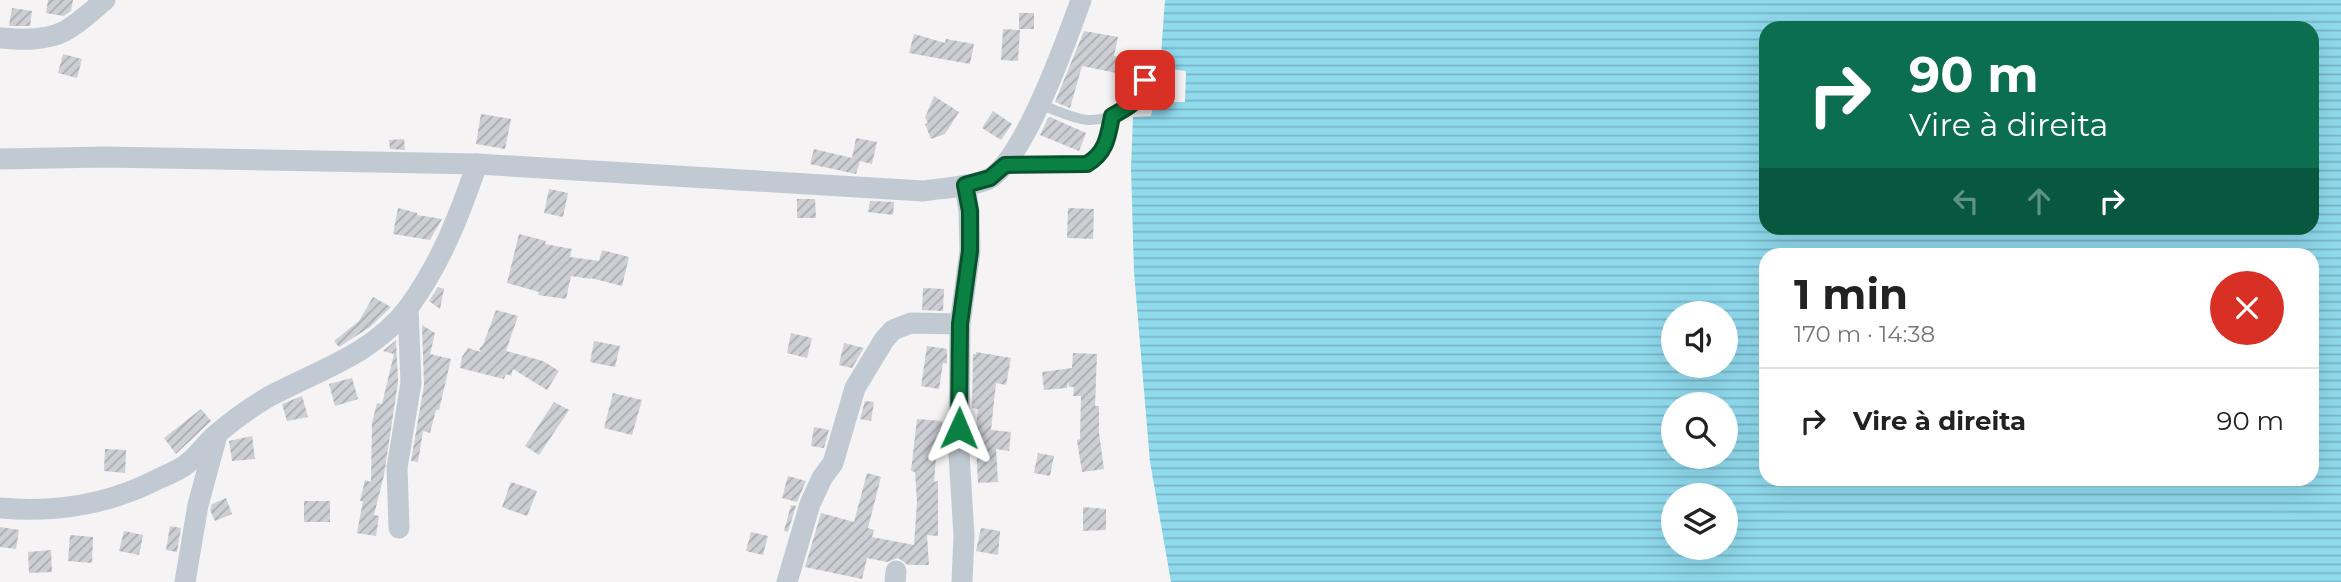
<!DOCTYPE html>
<html lang="pt">
<head>
<meta charset="utf-8">
<style>
	body { margin:0; font-family:Montserrat,sans-serif; background:#f2f2f2; color:#222; height:100vh; display:flex; flex-direction:column; font-size:26px; white-space:nowrap }
	* { box-sizing:border-box; margin:0 }
	p { font-size:23px; color:#767676 }
	.icon { flex:none; width:38px; height:38px; fill:none; stroke:currentColor; stroke-width:2; stroke-linecap:round; stroke-linejoin:round }
	.map { position:relative; flex:1; overflow:hidden }
	.sheet { position:absolute; left:1759px; top:248px; width:560px; height:238px; display:flex; flex-direction:column; background:#fff; border-radius:21px; box-shadow:0 7px 28px #0002 }
	.sheet>* { flex:none }
	.banner { position:absolute; left:1759px; top:21px; width:560px; height:214px; border-radius:21px; box-shadow:0 7px 28px #0002; background:#0b6e4f; color:#fff; overflow:hidden }
	.controls { position:absolute; left:1661px; top:301px; display:grid; gap:14px }
	.controls a { display:grid; place-items:center; width:77px; height:77px; border-radius:50%; background:#fff; box-shadow:0 7px 28px #0002; font-size:35px }
	.pin { position:absolute; display:grid; place-items:center; width:60px; height:60px; color:#fff; margin:-30px; border-radius:14px; box-shadow:0 4px 10px #0006 }
	.me { position:absolute; width:77px; margin:-38px; rotate:1deg; stroke-linejoin:round; filter:drop-shadow(0 0 5px #0008) }
	.turn { display:flex; align-items:center; gap:24px; height:147px; padding:0 35px; font-size:32px }
	.turn .icon { width:91px; height:91px; stroke-width:2.5 }
	.turn b { display:block; font-size:49px; line-height:60px }
	.lanes { display:flex; align-items:center; height:66px; padding:0 35px; background:#0003; justify-content:center; gap:35px; direction:ltr }
	.lanes .off { opacity:.35 }
	.round { display:grid; place-items:center; flex:none; width:74px; height:74px; border-radius:37px; background:#f2f2f2 }
	.overview { display:flex; align-items:center; justify-content:space-between; height:119px; padding:0 35px }
	h1 { font-size:42px; font-weight:700; line-height:52px }
	ul { padding:0; list-style:none }
	li { display:flex; align-items:center; gap:21px; height:105px; padding:0 35px; border-top:2px solid #e0e0e0 }
	li div { flex:1 }
	li b { display:block; font-size:26px }
	li em { font-style:normal }
	.map>svg:first-child { display:block }
	.water { fill:url(#water-rules); fill-rule:evenodd }
	.building { fill:url(#building-hatch) }
	.lines { fill:none; stroke-linecap:round; stroke-linejoin:round }
	.service { stroke:#c1cad2; stroke-width:10 }
	.minor { stroke:#c1cad2; stroke-width:21 }
	.route-casing { stroke:#07532c; stroke-width:18 }
	.route { stroke:#0b8043; stroke-width:12 }
</style>
</head>
<body>
<div class="map">
<svg width="2341" height="582" viewBox="0 0 2341 582">
	<defs>
		<pattern id="water-rules" width="6" height="5" patternUnits="userSpaceOnUse" patternTransform="scale(1.75)"><rect width="6" height="5" fill="#90daee"/><path d="M0 2.5h6" fill="none" stroke="#78b4c4"/></pattern>
		<pattern id="building-hatch" width="6" height="6" patternUnits="userSpaceOnUse" patternTransform="scale(1.75)"><rect width="6" height="6" fill="#cdcfd5"/><path d="M-1 1l2-2M0 6l6-6M5 7l2-2" fill="none" stroke="#a8abb0"/></pattern>
	</defs>
	<rect width="100%" height="100%" fill="#f5f3f3"/>
	<path class="water" d="M1165,0h1176v582h-1170l-21,-120 -16,-190 -3,-105 2,-50 18,-1 3,-14h31l1,-31 -26,-3zM1766,28h546v200h-546zM1766,256h546v224h-546zM1673,313h53v53h-53zM1673,404h53v53h-53zM1673,495h53v53h-53z"/>
	<g class="building">
		<polygon points="48,0 73,0 71,11 64,16 46,13"/>
		<polygon points="12,8 32,11 30,26 9,26"/>
		<rect x="1019" y="13" width="15" height="16"/>
		<polygon points="1003,29 1020,30 1018,61 1001,60"/>
		<polygon points="1084,31 1118,37 1114,56 1134,58 1132,76 1082,66 1070,108 1055,102"/>
		<polygon points="914,34 945,43 946,39 974,44 970,64 909,53"/>
		<polygon points="63,54 82,59 77,78 58,73"/>
		<polygon points="934,96 959,112 945,134 931,139 925,124 928,123 925,118"/>
		<polygon points="993,111 1012,124 1001,140 982,128"/>
		<polygon points="481,114 511,119 505,149 476,144"/>
		<polygon points="1050,117 1086,133 1079,151 1040,135 1048,118"/>
		<polygon points="856,138 877,142 872,164 860,161 856,174 810,164 814,149 852,158"/>
		<polygon points="404,139 405,150 390,149 389,140"/>
		<polygon points="549,189 568,193 563,217 544,213"/>
		<polygon points="797,199 815,199 816,218 797,218"/>
		<polygon points="870,201 894,202 893,215 868,212"/>
		<polygon points="398,208 417,213 417,215 442,219 430,240 393,234"/>
		<polygon points="1068,208 1094,209 1093,239 1067,238"/>
		<polygon points="519,234 546,241 545,244 572,249 570,257 599,261 602,250 629,257 622,286 591,278 591,279 571,276 566,299 538,295 539,292 507,283"/>
		<polygon points="438,287 444,289 440,309 429,301"/>
		<polygon points="923,288 944,289 943,311 922,310"/>
		<polygon points="373,297 391,307 370,327 339,347 334,341 359,321"/>
		<polygon points="496,310 518,316 506,351 543,361 559,371 547,390 513,369 511,376 506,374 504,379 460,368 462,357 468,348 481,352 479,349 483,345"/>
		<polygon points="422,325 435,333 430,354 451,359 439,410 436,410 430,433 423,431 418,462 411,461 424,385"/>
		<polygon points="791,333 812,338 807,358 787,353"/>
		<polygon points="396,340 398,382 384,475 374,515 379,516 376,536 357,533 363,501 360,501 365,480 371,482 372,423 377,403 382,404 394,354 383,351"/>
		<polygon points="594,341 620,346 615,367 590,362"/>
		<polygon points="844,343 864,348 852,368 839,365"/>
		<polygon points="927,346 947,349 947,364 943,363 939,389 921,386"/>
		<polygon points="976,352 1011,358 1006,385 996,383 991,430 1011,432 1009,451 996,449 998,482 978,483 976,447 974,447 978,409 972,408 973,354 976,354"/>
		<polygon points="1073,353 1097,354 1095,406 1099,406 1099,433 1104,469 1082,472 1077,440 1080,439 1081,396 1073,396 1074,387 1069,387 1068,381 1067,388 1044,390 1042,372 1072,368"/>
		<polygon points="352,378 358,399 335,406 329,384"/>
		<polygon points="613,393 642,400 632,435 604,428"/>
		<polygon points="302,396 308,417 287,421 282,404"/>
		<polygon points="865,401 874,402 871,421 860,419"/>
		<polygon points="554,402 569,410 539,455 525,446"/>
		<polygon points="201,409 211,421 176,454 164,438"/>
		<polygon points="917,419 942,421 940,447 937,447 934,482 938,481 938,536 927,535 929,565 908,565 898,558 887,562 867,558 862,579 805,567 821,513 854,522 867,473 881,477 868,528 874,530 872,537 914,545 917,502 915,472 911,471"/>
		<polygon points="814,427 829,430 824,448 811,446"/>
		<polygon points="252,436 255,459 232,461 229,441"/>
		<polygon points="105,449 126,450 125,473 104,471"/>
		<polygon points="1038,453 1054,456 1050,476 1034,473"/>
		<polygon points="788,476 806,481 797,502 782,498"/>
		<polygon points="511,482 537,491 527,516 502,507"/>
		<polygon points="226,498 232,514 215,521 210,510 212,504"/>
		<rect x="304" y="501" width="26" height="21"/>
		<polygon points="791,505 796,506 788,532 784,531"/>
		<polygon points="1083,507 1106,509 1106,530 1083,531"/>
		<polygon points="170,526 181,528 177,552 166,550"/>
		<polygon points="0,527 19,530 16,549 0,547"/>
		<polygon points="981,528 1000,531 998,555 976,551"/>
		<polygon points="124,531 143,535 139,555 119,551"/>
		<polygon points="751,532 768,536 763,555 746,551"/>
		<polygon points="70,535 93,537 92,563 68,561"/>
		<polygon points="51,550 52,572 29,573 28,552"/>
	</g>
	<g class="lines">
		<g class="service">
			<path d="M1039,104c33,12 50,26 84,6 14,-8 18,-15 22,-30l23,2"/>
			<path d="M1005,165l82,-1c19,-11 21,-27 25,-48"/>
		</g>
		<g class="minor">
			<path d="M0,38c21,2 46,3 65,-7 14,-8 28,-21 40,-31"/>
			<path d="M0,159l104,-2 373,7 446,27c18,-3 54,-4 69,-14 34,-24 74,-135 89,-177"/>
			<path d="M0,508c55,5 111,-4 160,-30 9,-4 20,-8 28,-15 11,-9 19,-21 30,-30 15,-13 35,-27 52,-37 49,-26 103,-42 138,-88 32,-43 52,-94 69,-144"/>
			<polyline points="399,528 397,468 411,383 408,308"/>
			<polyline points="185,582 198,505 217,435"/>
			<polyline points="787,582 810,504 822,478 833,463 855,388 884,340 893,330 911,323 960,324"/>
			<polyline points="895,582 896,571"/>
			<polyline points="962,582 964,536 959,454 960,324 970,251 969,211 965,185"/>
		</g>
	</g>
	<g class="lines">
		<defs>
			<path id="route" d="M959,428l1,-104 10,-73v-40l-5,-26 25,-7 15,-13 82,-1c19,-11 21,-27 25,-48 19,-11 27,-13 33,-36"/>
		</defs>
		<use href="#route" class="route-casing"/>
		<use href="#route" class="route"/>
	</g>
</svg>
<div class="controls">
<a><svg class="icon" aria-label="sound" viewBox="0 0 24 24"><path d="M4 9h4l5-4v14l-5-4H4zM17 9q2 3 0 6"/></svg></a>
<a><svg class="icon" aria-label="search" viewBox="0 0 24 24"><circle cx="10" cy="10" r="6"/><path d="M15 15l6 6"/></svg></a>
<a><svg class="icon" aria-label="layers" viewBox="0 0 24 24"><path d="M12 4l9 5-9 5-9-5zM3 14l9 5 9-5"/></svg></a>
</div>
<div class="pin" style="left:1145px;top:80px;background:#d93025"><svg class="icon" aria-label="arrive" viewBox="0 0 24 24"><path d="M6 21V4h12l-3 4 3 4H6"/></svg></div>
<svg class="me" style="left:959px;top:428px" viewBox="-20 -20 40 40"><path d="M0-17L14 15 0 8-14 15z" fill="#0b8043" stroke="#fff" stroke-width="4"/></svg>
<div class="banner">
<div class="turn"><svg class="icon" aria-label="right" viewBox="0 0 24 24"><path d="M7 20v-9h11M14 6l5 5-5 5"/></svg><div><b>90 m</b>Vire à direita</div></div>
<div class="lanes"><svg class="icon off" aria-label="left" viewBox="0 0 24 24"><path d="M17 20v-9H6M10 6l-5 5 5 5"/></svg><svg class="icon off" aria-label="ahead" viewBox="0 0 24 24"><path d="M12 20V5M6 11l6-6 6 6"/></svg><svg class="icon" aria-label="right" viewBox="0 0 24 24"><path d="M7 20v-9h11M14 6l5 5-5 5"/></svg></div>
</div>
<section class="sheet">
<div class="overview"><div><h1>1 min</h1><p>170 m · 14:38</p></div><a class="round" style="background:#d93025;color:#fff"><svg class="icon" aria-label="close" viewBox="0 0 24 24"><path d="M6 6l12 12M18 6L6 18"/></svg></a></div>
<ul>
<li><svg class="icon" aria-label="right" viewBox="0 0 24 24"><path d="M7 20v-9h11M14 6l5 5-5 5"/></svg><div><b>Vire à direita</b></div><em>90 m</em></li>
</ul>
</section>
</div>
</body>
</html>
